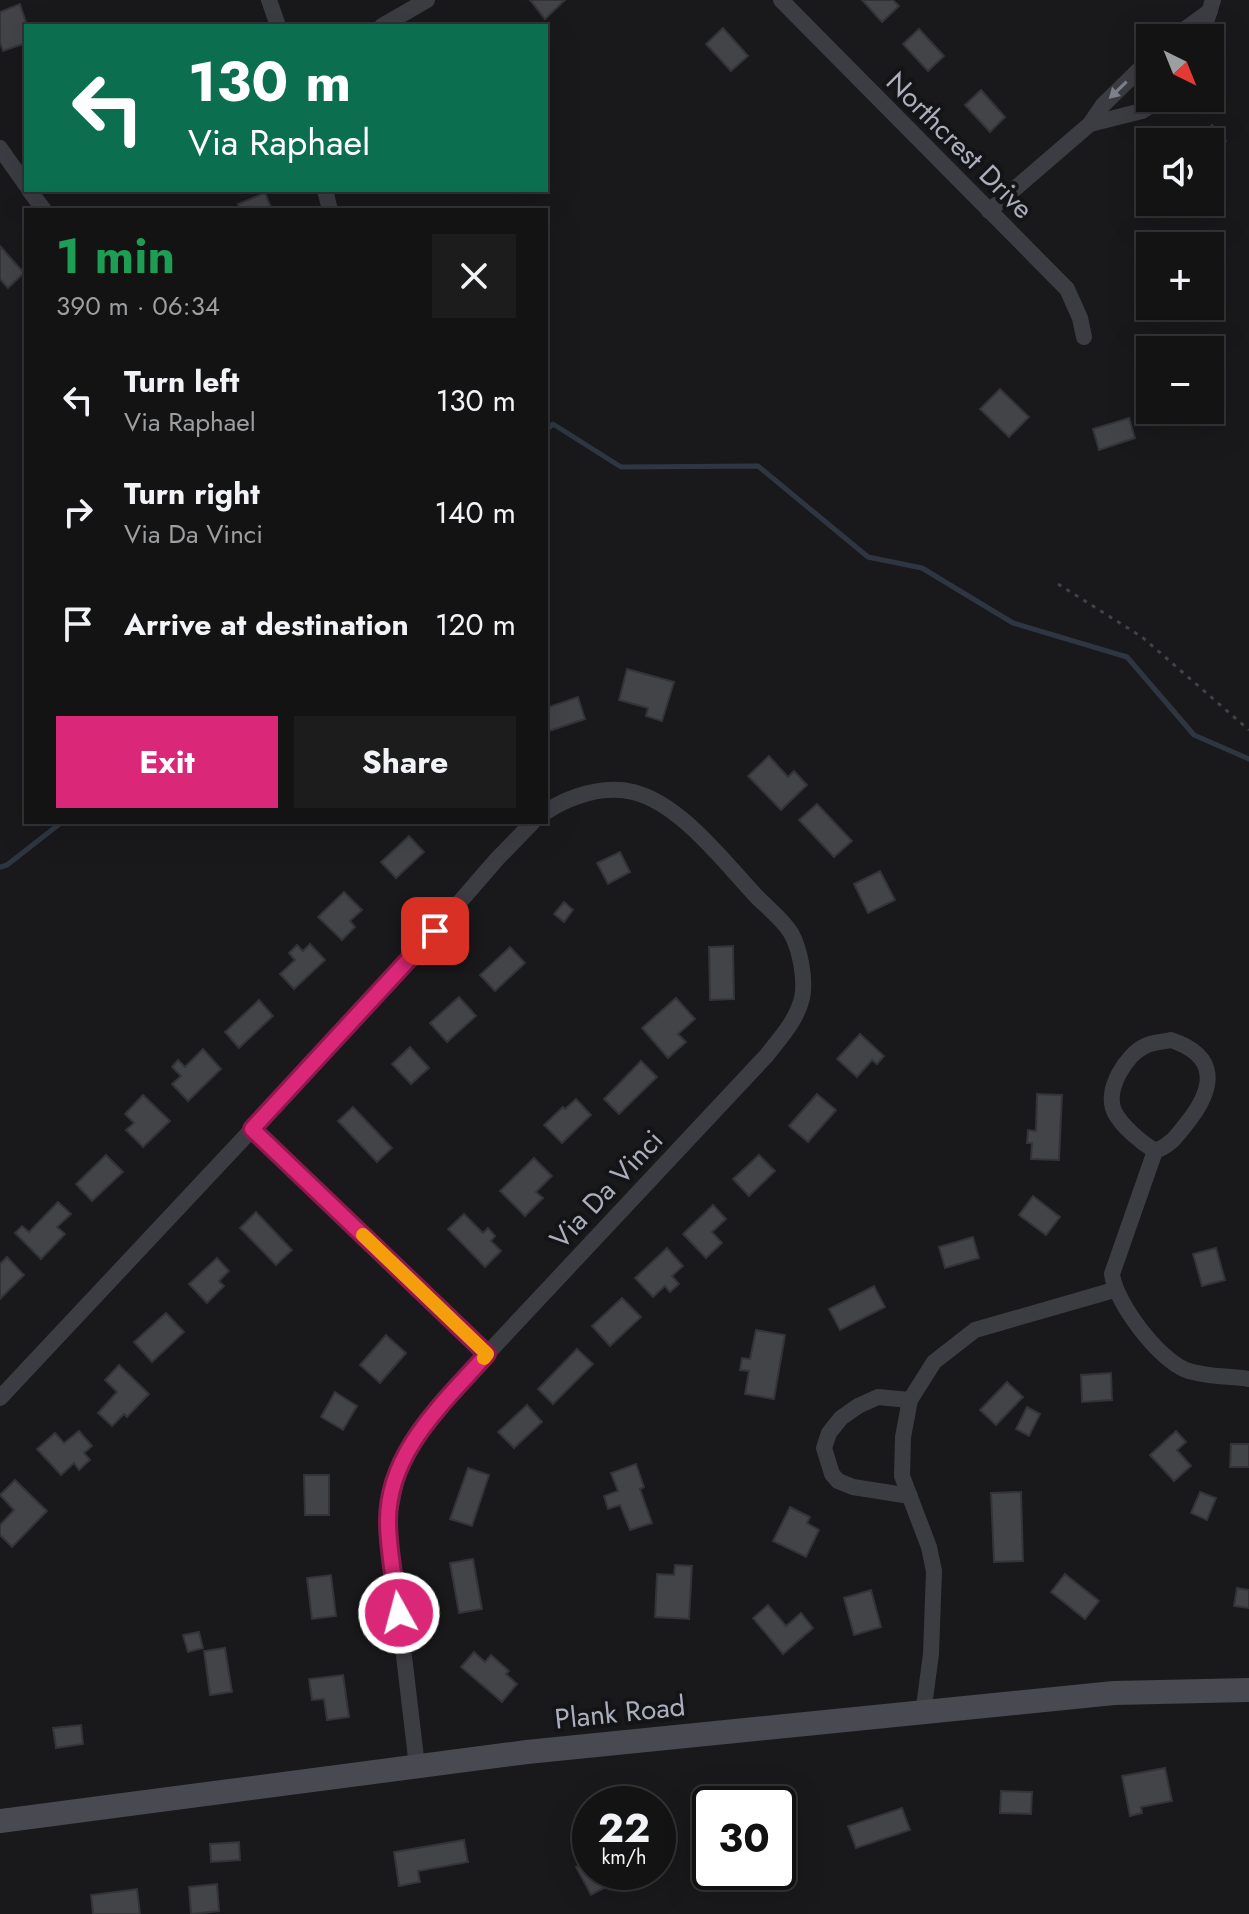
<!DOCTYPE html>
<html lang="en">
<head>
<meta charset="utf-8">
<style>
	body { margin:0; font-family:Jost,sans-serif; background:#1c1c1d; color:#f1f3f6; height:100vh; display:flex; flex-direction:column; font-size:30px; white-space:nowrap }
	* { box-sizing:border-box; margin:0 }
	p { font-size:26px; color:#9d9ea0 }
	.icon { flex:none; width:44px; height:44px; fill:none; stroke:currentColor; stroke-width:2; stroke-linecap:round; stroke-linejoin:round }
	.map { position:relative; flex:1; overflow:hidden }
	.side { position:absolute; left:24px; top:208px; width:524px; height:616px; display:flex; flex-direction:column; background:#131314; border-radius:0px; box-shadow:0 8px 32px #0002,0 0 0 2px #323234 }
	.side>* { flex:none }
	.banner { position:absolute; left:24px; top:24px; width:524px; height:168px; border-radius:0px; box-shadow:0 8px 32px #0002,0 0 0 2px #323234; background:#0b6e4f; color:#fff; overflow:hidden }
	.needle { width:52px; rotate:137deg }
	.controls { position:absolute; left:1136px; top:24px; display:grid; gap:16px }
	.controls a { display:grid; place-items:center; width:88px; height:88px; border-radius:0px; background:#131314; box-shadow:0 8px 32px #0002,0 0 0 2px #323234; font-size:40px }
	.speed { position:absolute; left:572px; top:1786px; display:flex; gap:16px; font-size:40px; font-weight:700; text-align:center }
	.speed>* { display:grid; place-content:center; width:104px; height:104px; border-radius:50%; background:#131314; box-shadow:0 8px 32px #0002,0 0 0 2px #323234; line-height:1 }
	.speed small { font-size:20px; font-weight:400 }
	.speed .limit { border:4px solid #111; border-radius:12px; background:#fff; color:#111 }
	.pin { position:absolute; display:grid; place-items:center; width:68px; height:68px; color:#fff; margin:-34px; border-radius:16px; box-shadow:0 4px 12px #0006 }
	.me { position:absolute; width:88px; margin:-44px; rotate:353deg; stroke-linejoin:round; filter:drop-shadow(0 0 6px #0008) }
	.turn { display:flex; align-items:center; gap:28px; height:168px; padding:0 32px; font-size:36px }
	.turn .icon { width:104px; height:104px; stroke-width:2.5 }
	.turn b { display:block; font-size:56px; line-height:68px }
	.round { display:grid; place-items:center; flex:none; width:84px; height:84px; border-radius:0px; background:#1c1c1d }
	.head { display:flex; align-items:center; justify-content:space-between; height:136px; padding:0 32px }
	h1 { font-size:48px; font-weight:700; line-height:60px; color:#1e9e55 }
	.cta { display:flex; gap:16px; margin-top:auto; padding:16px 32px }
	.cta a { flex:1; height:92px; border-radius:0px; background:#db2777; color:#fff; font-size:32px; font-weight:700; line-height:92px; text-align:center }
	.cta a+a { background:#1c1c1d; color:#f1f3f6 }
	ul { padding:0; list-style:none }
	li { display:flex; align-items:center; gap:24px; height:112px; padding:0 32px }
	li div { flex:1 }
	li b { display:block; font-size:30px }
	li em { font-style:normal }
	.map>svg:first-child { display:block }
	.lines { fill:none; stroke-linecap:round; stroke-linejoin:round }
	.stream { stroke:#2e3741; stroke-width:5 }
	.building { fill:#434448; stroke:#333338; stroke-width:2 }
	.path { stroke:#404248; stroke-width:3; stroke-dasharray:4 6; stroke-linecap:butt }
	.street { stroke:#3c3c43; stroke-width:16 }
	.secondary { stroke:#484951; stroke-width:24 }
	.oneway { fill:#7f818c }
	.route-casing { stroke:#8e194d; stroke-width:20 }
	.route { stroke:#db2777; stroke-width:14 }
	.slow { stroke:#f59e0b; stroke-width:14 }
	.labels { text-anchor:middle; stroke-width:8; stroke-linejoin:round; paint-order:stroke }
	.street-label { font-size:28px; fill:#abafbc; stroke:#141417 }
</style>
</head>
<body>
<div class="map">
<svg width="1249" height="1914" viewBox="0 0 1249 1914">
	<rect width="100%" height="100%" fill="#19191b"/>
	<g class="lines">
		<g class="stream">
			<polyline points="546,430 553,424 621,467 758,466 868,557 922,568 1013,623 1127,657 1194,735 1249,759"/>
			<polyline points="0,867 7,865 62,822"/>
		</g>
	</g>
	<g class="building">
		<polygon points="530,0 565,0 545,19"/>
		<polygon points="862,0 893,0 899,6 882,22"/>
		<polygon points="20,4 27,26 26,43 3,51 0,42 0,12"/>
		<polygon points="723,28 748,56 731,71 706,44"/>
		<polygon points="919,29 944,56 928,71 903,44"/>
		<polygon points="981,90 1005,117 990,132 965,105"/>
		<polygon points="1212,125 1226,141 1210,155 1210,142 1194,142"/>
		<polygon points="265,193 272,210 240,210 238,204"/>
		<polygon points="0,246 24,273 8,288 0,279"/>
		<polygon points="1000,389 1029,417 1009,437 980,409"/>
		<polygon points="1129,418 1135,438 1099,450 1093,429"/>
		<polygon points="627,669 674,682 662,721 646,716 648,708 619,700"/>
		<polygon points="578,697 585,719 546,732 546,708"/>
		<polygon points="769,756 788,777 794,771 807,785 781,810 748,776"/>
		<polygon points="817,804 852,841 834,857 799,820"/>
		<polygon points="409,836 424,852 396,878 381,862"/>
		<polygon points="620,852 630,872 608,884 597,863"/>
		<polygon points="880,871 895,900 868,913 854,884"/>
		<polygon points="344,892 362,910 350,921 355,927 342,940 318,917"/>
		<polygon points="564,902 573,910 564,922 554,914"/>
		<polygon points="310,944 325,960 294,989 280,974 295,960 289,953 297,945 303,951"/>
		<polygon points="733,946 734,999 710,1000 709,947"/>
		<polygon points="510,947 525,963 495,991 480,975"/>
		<polygon points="459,997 476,1016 447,1042 430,1023"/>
		<polygon points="676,998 695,1019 678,1034 686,1042 668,1058 642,1028"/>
		<polygon points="259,1000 273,1016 239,1048 225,1032"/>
		<polygon points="860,1034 884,1056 877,1064 872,1060 857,1077 837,1059"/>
		<polygon points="410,1047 429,1068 411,1084 392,1064"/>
		<polygon points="203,1049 221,1069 188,1101 172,1084 181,1076 172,1067 178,1060 185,1067"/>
		<polygon points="641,1061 657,1077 619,1114 604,1099"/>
		<polygon points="817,1094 836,1110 808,1142 789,1126"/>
		<polygon points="1037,1094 1062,1095 1059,1160 1031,1159 1032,1143 1027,1143 1028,1130 1036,1131"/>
		<polygon points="143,1095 170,1121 143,1147 126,1130 134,1123 125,1114"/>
		<polygon points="576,1099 591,1115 562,1143 544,1125 563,1107 565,1109"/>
		<polygon points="353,1107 392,1148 377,1162 338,1121"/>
		<polygon points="106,1155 123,1172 92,1201 76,1184"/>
		<polygon points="759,1155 775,1171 749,1196 733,1179"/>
		<polygon points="534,1158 552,1176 536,1192 543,1198 525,1216 500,1191"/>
		<polygon points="1033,1196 1060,1217 1046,1235 1019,1215"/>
		<polygon points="58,1202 71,1214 57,1227 65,1234 41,1259 15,1233 22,1226 29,1232"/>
		<polygon points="713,1205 726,1219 712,1232 722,1243 706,1258 683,1234"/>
		<polygon points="256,1212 292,1250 276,1265 240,1228"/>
		<polygon points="464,1214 483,1233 488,1228 495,1236 491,1241 501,1251 485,1267 448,1229"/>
		<polygon points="973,1237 979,1258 945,1268 939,1247"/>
		<polygon points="667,1248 683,1266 672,1276 679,1284 670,1292 665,1286 653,1297 635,1278"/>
		<polygon points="1216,1248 1225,1280 1202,1286 1193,1254"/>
		<polygon points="7,1257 24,1275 0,1299 0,1264"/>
		<polygon points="217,1258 229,1271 219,1281 224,1286 207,1303 189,1284"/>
		<polygon points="874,1286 885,1307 840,1330 829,1309"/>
		<polygon points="622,1298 641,1317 610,1346 592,1326"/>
		<polygon points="166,1313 184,1332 152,1362 134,1342"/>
		<polygon points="756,1330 785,1335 774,1399 745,1394 749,1371 740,1370 742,1358 750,1359"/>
		<polygon points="386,1335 406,1353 380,1383 360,1365"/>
		<polygon points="577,1349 593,1364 553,1404 538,1389"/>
		<polygon points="119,1365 149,1394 127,1417 124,1414 112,1426 98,1413 117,1392 105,1380"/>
		<polygon points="1111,1373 1112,1400 1082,1402 1081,1375"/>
		<polygon points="1007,1382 1023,1397 996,1425 980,1410"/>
		<polygon points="335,1392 357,1406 343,1430 321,1417"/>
		<polygon points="527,1405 542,1422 514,1448 498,1432"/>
		<polygon points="1027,1407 1040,1414 1029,1436 1016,1429"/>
		<polygon points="79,1431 92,1446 84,1453 90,1460 79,1470 74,1463 61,1475 37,1449 55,1433 64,1443"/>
		<polygon points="1176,1431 1186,1442 1177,1450 1191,1466 1174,1481 1150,1455"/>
		<polygon points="1231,1444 1249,1444 1249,1467 1230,1467"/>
		<polygon points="636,1464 644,1487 640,1489 652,1523 630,1530 620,1505 608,1509 604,1496 618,1491 611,1473"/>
		<polygon points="468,1468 489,1475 472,1526 450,1519"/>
		<polygon points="304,1475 329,1475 329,1515 305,1515"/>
		<polygon points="15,1480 47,1511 12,1547 0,1535 0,1525 14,1510 0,1495"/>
		<polygon points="1021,1492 1023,1561 994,1562 991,1493"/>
		<polygon points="1200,1492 1216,1498 1207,1520 1191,1513"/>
		<polygon points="790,1507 810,1517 807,1523 819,1530 806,1557 773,1541"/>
		<polygon points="473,1559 482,1609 459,1613 450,1563"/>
		<polygon points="675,1565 692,1566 689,1619 655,1617 657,1574 674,1575"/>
		<polygon points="1065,1574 1099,1601 1085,1619 1051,1592"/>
		<polygon points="331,1575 336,1616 312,1619 307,1578"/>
		<polygon points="1237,1588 1249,1590 1249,1608 1234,1606"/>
		<polygon points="871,1590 881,1627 854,1635 844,1598"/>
		<polygon points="768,1605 786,1626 801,1613 813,1628 783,1654 753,1618"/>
		<polygon points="199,1632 203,1648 188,1652 183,1635"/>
		<polygon points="225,1648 232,1692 210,1695 204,1651"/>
		<polygon points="474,1652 485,1662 491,1655 509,1671 506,1674 517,1684 502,1702 461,1667"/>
		<polygon points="343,1675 349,1717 327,1720 324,1699 312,1700 309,1679"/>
		<polygon points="81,1725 83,1744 56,1748 53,1728"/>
		<polygon points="1165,1768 1172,1801 1141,1807 1142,1813 1130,1816 1122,1776"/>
		<polygon points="1001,1791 1032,1792 1031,1814 1000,1813"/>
		<polygon points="902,1808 910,1830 856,1848 848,1826"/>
		<polygon points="464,1840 468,1862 418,1871 420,1882 399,1886 394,1852"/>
		<polygon points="239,1842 240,1860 211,1862 210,1844"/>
		<polygon points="590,1860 590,1872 615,1872 600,1880 604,1888 591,1895 576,1867"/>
		<polygon points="217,1884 219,1911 191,1914 189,1887"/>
		<polygon points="137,1889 140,1914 93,1914 91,1895"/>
	</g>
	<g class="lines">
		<polyline class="path" points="1058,584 1142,637 1249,730"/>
		<g class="street">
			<polyline points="269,0 278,26"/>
			<polyline points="781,0 1067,289 1080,318 1084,337"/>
			<polyline points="382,26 427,0"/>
			<polyline points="1173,38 1210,11"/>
			<polyline points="1201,38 1213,0"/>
			<polyline points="1090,124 1142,111 1162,98"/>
			<polyline points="0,148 26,185"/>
			<polyline points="29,190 44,210"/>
			<polyline points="325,190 330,210"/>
			<polyline points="989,211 1090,124 1103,105 1150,59"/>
			<path d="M1171,1040c48,16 44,48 16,83 -10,13 -16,22 -32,28 -13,-8 -34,-25 -41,-40 -9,-22 12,-56 31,-65 7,-4 18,-4 26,-6z"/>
			<polyline points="252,1129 487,1354"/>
			<path d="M1155,1151l-43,123c3,28 47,86 74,96 19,7 44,6 63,9"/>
			<polyline points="0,1398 393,979 497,859 533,822"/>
			<polyline points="910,1400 878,1397 858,1406 841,1418 829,1433 824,1448 832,1474 838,1481 853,1487 910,1496"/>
			<polyline points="923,1714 931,1654 934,1571 929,1547 902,1476 903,1437 910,1400 934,1362 975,1330 1114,1290"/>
			<path d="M417,1766l-29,-245 12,-59 25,-37 62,-71 280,-299c13,-17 30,-35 35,-57 4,-18 -2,-49 -11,-65 -8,-13 -23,-25 -34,-36 -32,-34 -77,-94 -124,-105 -29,-7 -64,4 -87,20"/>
		</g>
		<polyline class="secondary" points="0,1821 527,1752 1114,1693 1249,1690"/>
	</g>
	<defs><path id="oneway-solid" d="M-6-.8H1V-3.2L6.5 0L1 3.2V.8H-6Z" transform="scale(2)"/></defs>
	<use class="oneway" href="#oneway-solid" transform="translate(1118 90) rotate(136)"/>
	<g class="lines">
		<defs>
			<path id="route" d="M399,1613c-4,-30 -11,-62 -11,-92 0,-70 57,-119 99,-167l-235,-225 183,-198"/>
		</defs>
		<use href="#route" class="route-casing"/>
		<use href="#route" class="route"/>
		<polyline class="slow" points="363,1235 487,1354 484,1358"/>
	</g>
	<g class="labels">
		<g class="street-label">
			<text transform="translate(960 145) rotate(45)" y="10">Northcrest Drive</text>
			<text transform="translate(606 1189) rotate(-47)" y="10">Via Da Vinci</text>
			<text transform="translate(620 1712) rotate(-6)" y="10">Plank Road</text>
		</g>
	</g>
</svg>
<div class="controls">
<a><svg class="needle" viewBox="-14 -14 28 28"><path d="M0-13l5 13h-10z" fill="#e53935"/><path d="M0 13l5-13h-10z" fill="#9d9ea0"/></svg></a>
<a><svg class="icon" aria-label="sound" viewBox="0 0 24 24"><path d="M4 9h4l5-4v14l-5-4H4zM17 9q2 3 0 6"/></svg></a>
<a>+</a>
<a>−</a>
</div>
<div class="speed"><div>22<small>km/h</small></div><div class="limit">30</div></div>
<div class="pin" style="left:435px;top:931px;background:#d93025"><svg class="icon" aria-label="arrive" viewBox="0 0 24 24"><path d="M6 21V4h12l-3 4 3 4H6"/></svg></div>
<svg class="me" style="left:399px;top:1613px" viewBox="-20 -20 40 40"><circle r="17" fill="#db2777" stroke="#fff" stroke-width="3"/><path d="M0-11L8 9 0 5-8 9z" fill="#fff"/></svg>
<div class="banner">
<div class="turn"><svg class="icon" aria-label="left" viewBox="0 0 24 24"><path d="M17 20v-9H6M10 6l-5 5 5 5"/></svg><div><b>130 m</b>Via Raphael</div></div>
</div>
<section class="side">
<div class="head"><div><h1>1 min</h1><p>390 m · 06:34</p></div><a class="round"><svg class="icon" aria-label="close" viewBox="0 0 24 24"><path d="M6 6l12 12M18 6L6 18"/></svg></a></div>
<ul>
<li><svg class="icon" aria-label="left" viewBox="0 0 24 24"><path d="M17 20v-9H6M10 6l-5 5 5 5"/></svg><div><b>Turn left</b><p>Via Raphael</p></div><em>130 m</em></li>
<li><svg class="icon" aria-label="right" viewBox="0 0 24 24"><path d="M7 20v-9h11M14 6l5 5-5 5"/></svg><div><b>Turn right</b><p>Via Da Vinci</p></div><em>140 m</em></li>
<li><svg class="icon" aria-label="arrive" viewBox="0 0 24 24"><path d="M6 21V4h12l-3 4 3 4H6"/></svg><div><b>Arrive at destination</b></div><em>120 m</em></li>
</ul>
<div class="cta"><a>Exit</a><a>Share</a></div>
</section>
</div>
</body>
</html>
